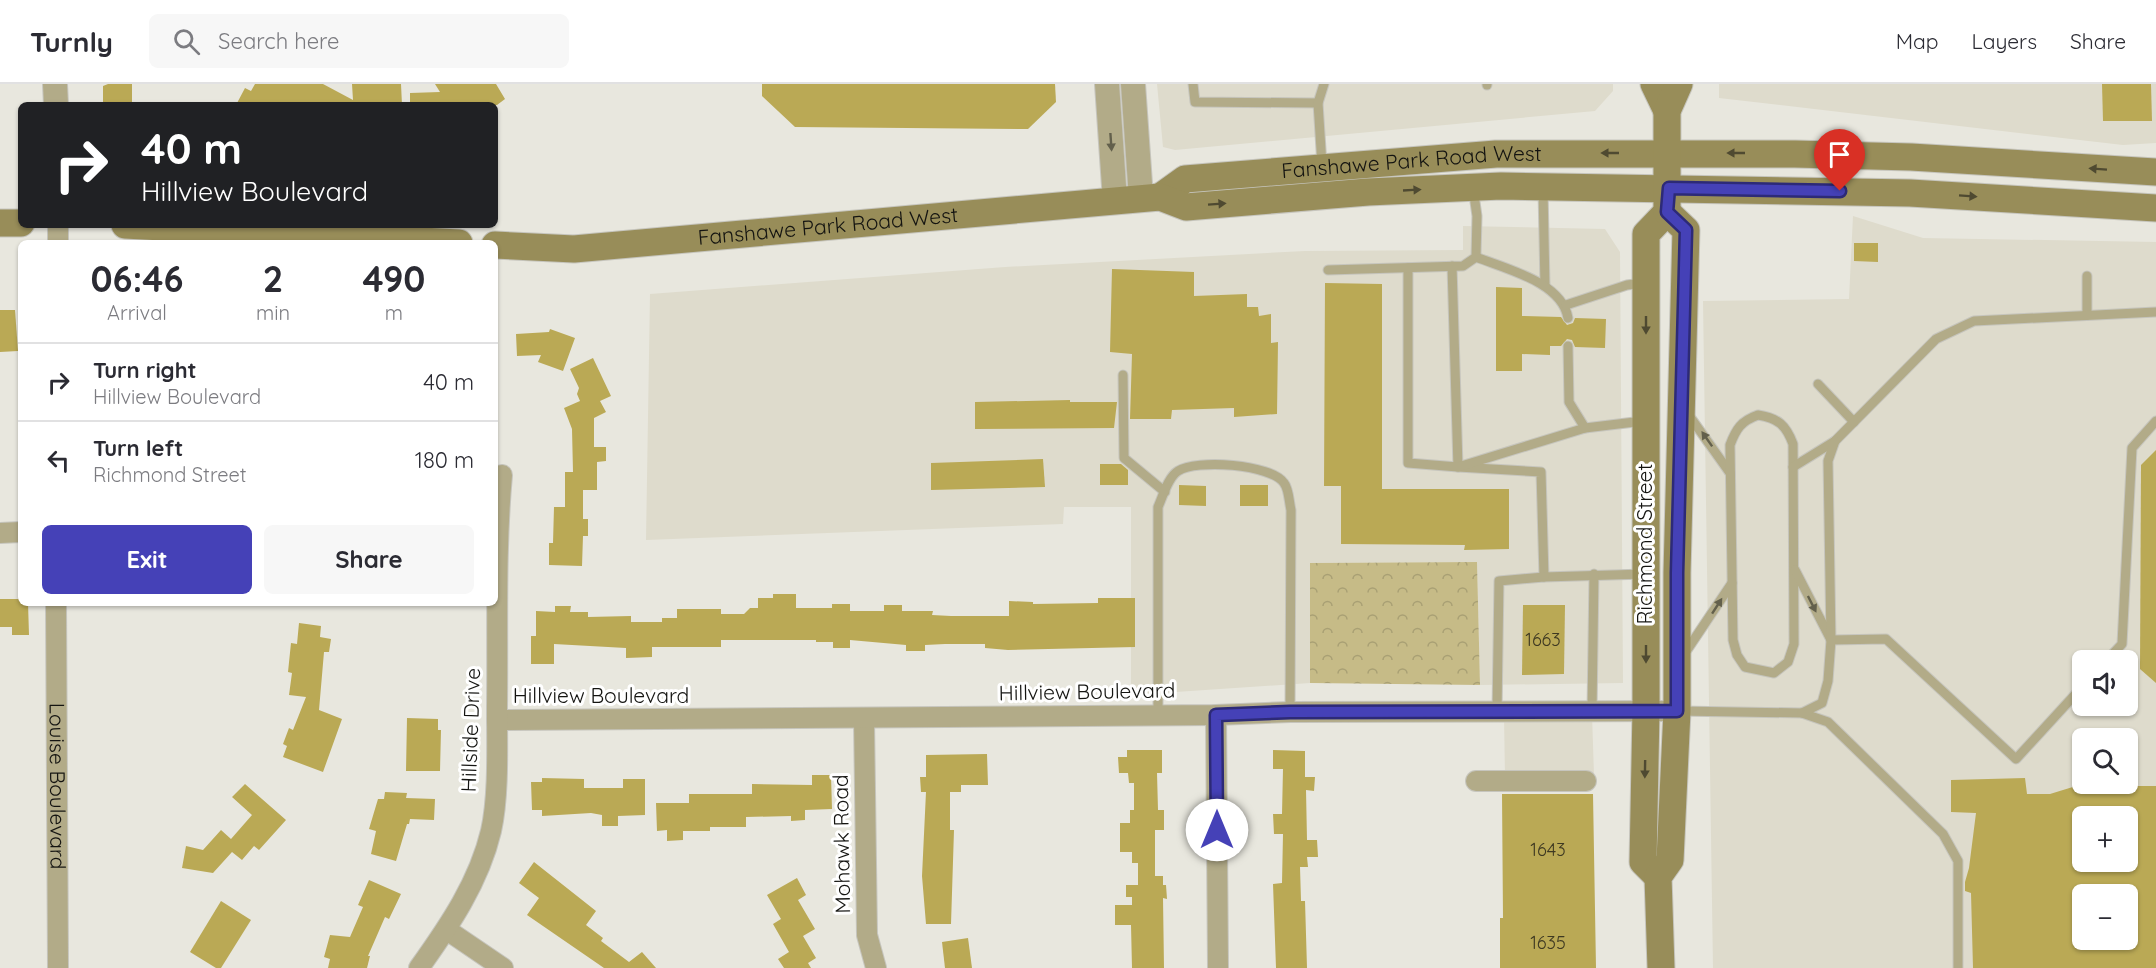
<!DOCTYPE html>
<html lang="en">
<head>
<meta charset="utf-8">
<style>
	body { margin:0; font-family:Quicksand,sans-serif; background:#f7f7f7; color:#2b2b33; height:100vh; display:flex; flex-direction:column; font-size:22px; white-space:nowrap }
	* { box-sizing:border-box; margin:0 }
	p { font-size:20px; color:#7c7c81 }
	.icon { flex:none; width:33px; height:33px; fill:none; stroke:currentColor; stroke-width:2; stroke-linecap:round; stroke-linejoin:round }
	.map { position:relative; flex:1; overflow:hidden }
	.details { position:absolute; left:18px; top:156px; width:480px; height:366px; display:flex; flex-direction:column; background:#fff; border-radius:9px; box-shadow:0 2px 4px #0004 }
	.details>* { flex:none }
	.top-card { position:absolute; left:18px; top:18px; width:480px; height:126px; border-radius:9px; box-shadow:0 2px 4px #0004; background:#202124; color:#fff; overflow:hidden }
	.tools { position:absolute; left:2072px; top:566px; display:grid; gap:12px }
	.tools a { display:grid; place-items:center; width:66px; height:66px; border-radius:9px; background:#fff; box-shadow:0 2px 4px #0004; font-size:30px }
	.pin { position:absolute; display:grid; place-items:center; width:51px; height:51px; color:#fff; margin:-62px -26px; border-radius:50% 50% 50% 0; rotate:-45deg; box-shadow:0 0 6px #0007 }
	.pin .icon { rotate:45deg }
	.me { position:absolute; width:66px; margin:-33px; rotate:0deg; stroke-linejoin:round; filter:drop-shadow(0 0 4px #0008) }
	.turn { display:flex; align-items:center; gap:21px; height:126px; padding:0 24px; font-size:27px }
	.turn .icon { width:78px; height:78px; stroke-width:2.5 }
	.turn b { display:block; font-size:42px; line-height:51px }
	.eta { display:flex; justify-content:space-evenly; align-items:center; height:102px; text-align:center }
	.eta b { font-size:36px; font-weight:700; line-height:42px }
	.primary-button { display:flex; gap:12px; margin-top:auto; padding:12px 24px }
	.primary-button a { flex:1; height:69px; border-radius:9px; background:#4541b7; color:#fff; font-size:24px; font-weight:700; line-height:69px; text-align:center }
	.primary-button a+a { background:#f7f7f7; color:#2b2b33 }
	ul { padding:0; list-style:none }
	li { display:flex; align-items:center; gap:18px; height:78px; padding:0 24px; border-top:2px solid #e1e1e2 }
	li div { flex:1 }
	li b { display:block; font-size:22px }
	li em { font-style:normal }
	header { display:flex; align-items:center; gap:36px; box-sizing:border-box; height:84px; padding:0 30px; background:#fff; border-bottom:2px solid #e1e1e2 }
	header strong { font-size:28px }
	nav { display:flex; gap:33px; margin-inline-start:auto; font-size:21px }
	.search { width:420px; height:54px; background:#f7f7f7; display:flex; align-items:center; gap:15px; box-sizing:border-box; padding:0 21px; border-radius:9px; color:#7c7c81; font-size:22px }
	.map>svg:first-child { display:block }
	.built { fill:#dedbcc; fill-rule:evenodd }
	.park { fill:url(#park-crowns) }
	.building { fill:#baa955; fill-rule:evenodd }
	.lines { fill:none; stroke-linecap:round; stroke-linejoin:round }
	.service-casing { stroke:#c6c5bd; stroke-width:11 }
	.minor-casing { stroke:#c6c5bd; stroke-width:22 }
	.tertiary-casing { stroke:#c6c5bd; stroke-width:26 }
	.secondary-casing { stroke:#c6c5bd; stroke-width:29 }
	.service { stroke:#b2ab88; stroke-width:9 }
	.minor { stroke:#b2ab88; stroke-width:20 }
	.tertiary { stroke:#b2ab88; stroke-width:24 }
	.secondary { stroke:#988d59; stroke-width:27 }
	.oneway { fill:#63604c }
	.oneway2 { fill:#4f4a31 }
	.route-casing { stroke:#2d2a77; stroke-width:15 }
	.route { stroke:#4541b7; stroke-width:10 }
	.labels { text-anchor:middle; stroke-width:6; stroke-linejoin:round; paint-order:stroke }
	.number-label { font-size:18px; fill:#3e3922 }
	.street-label { font-size:21px; fill:#141411; stroke:#fff }
</style>
</head>
<body>
<header>
<strong>Turnly</strong>
<div class="search"><svg class="icon" aria-label="search" viewBox="0 0 24 24"><circle cx="10" cy="10" r="6"/><path d="M15 15l6 6"/></svg>Search here</div>
<nav><a>Map</a><a>Layers</a><a>Share</a></nav>
</header>
<div class="map">
<svg width="2156" height="884" viewBox="0 0 2156 884">
	<defs>
		<pattern id="park-crowns" width="20" height="18" patternUnits="userSpaceOnUse" patternTransform="scale(1.5)"><rect width="20" height="18" fill="#c6bb87"/><path d="M2 6a3 3 0 1 1 6 0M12 15a3 3 0 1 1 6 0" fill="none" stroke="#a9a074"/></pattern>
	</defs>
	<rect width="100%" height="100%" fill="#e8e7de"/>
	<g class="built">
		<polygon points="1157,0 1613,0 1613,7 1595,27 1175,66 1163,63"/>
		<polygon points="1719,0 2156,0 2156,59 2123,61 1719,14"/>
		<path d="M1853,132l70,22 233,4v726h-443l-10,-667 146,-2zM2082,576h45v45h-45zM2082,654h45v45h-45zM2082,732h45v45h-45zM2082,810h45v45h-45z"/>
		<polygon points="1463,142 1605,145 1620,168 1623,599 1480,601 1477,478 1312,479 1310,599 1131,611 1131,423 1064,423 1063,440 646,456 650,210 1005,183 1305,167 1463,166"/>
		<polygon points="1592,630 1594,691 1505,693 1504,632"/>
	</g>
	<polygon class="park" points="1477,478 1480,601 1310,599 1310,479"/>
	<g class="building">
		<polygon points="108,0 132,0 132,21 103,21 103,2"/>
		<polygon points="255,0 323,0 353,16 352,0 401,0 402,21 236,21 245,4 251,7"/>
		<polygon points="435,0 496,0 505,15 497,21 410,21 410,9 440,8"/>
		<polygon points="762,0 1055,0 1056,18 1028,45 795,43 762,12"/>
		<polygon points="2102,0 2151,0 2152,37 2103,37"/>
		<polygon points="1854,159 1878,159 1878,178 1854,177"/>
		<polygon points="1112,185 1194,188 1194,212 1247,210 1247,223 1258,223 1259,232 1271,230 1271,259 1278,258 1277,330 1234,333 1234,324 1172,326 1171,335 1130,335 1132,270 1110,268"/>
		<polygon points="1325,199 1382,200 1382,405 1509,405 1509,465 1464,466 1465,461 1341,460 1341,402 1324,402"/>
		<polygon points="1496,203 1522,204 1522,232 1561,233 1567,241 1573,239 1575,234 1606,235 1605,264 1575,263 1572,256 1567,255 1561,262 1550,262 1550,271 1522,270 1522,287 1496,287"/>
		<polygon points="0,226 15,226 18,267 0,268"/>
		<polygon points="550,245 575,254 563,287 538,278 541,271 517,272 516,250 549,248"/>
		<polygon points="593,274 611,312 600,317 606,328 594,334 594,363 606,363 606,377 597,378 597,406 583,406 583,435 588,435 588,452 583,452 582,482 549,481 549,459 553,459 554,423 565,423 565,388 573,388 572,345 564,324 580,317 577,310 579,304 570,285"/>
		<polygon points="1070,316 1070,318 1117,318 1114,344 975,345 975,318"/>
		<polygon points="2156,366 2156,599 2140,585 2141,381"/>
		<polygon points="1043,375 1045,403 931,406 931,379"/>
		<polygon points="1100,380 1121,380 1128,386 1128,401 1100,401"/>
		<polygon points="1179,401 1206,402 1206,422 1179,421"/>
		<rect x="1240" y="401" width="28" height="21"/>
		<polygon points="773,510 796,510 796,524 832,524 832,520 850,520 850,527 884,527 884,521 902,521 902,527 933,527 932,531 951,532 1009,532 1009,517 1033,518 1033,520 1098,519 1098,514 1135,514 1135,563 1008,566 985,564 985,560 945,560 925,561 925,567 906,567 906,561 850,556 850,564 833,564 833,558 816,558 816,556 721,556 721,563 652,563 652,573 626,574 626,564 554,560 554,580 531,580 531,552 536,552 536,527 555,528 555,522 571,522 570,528 588,528 588,533 631,532 631,538 662,538 662,534 677,534 677,525 721,525 721,530 744,530 750,524 758,524 758,514 773,514"/>
		<polygon points="0,515 21,515 21,519 28,519 29,551 12,551 12,543 0,543"/>
		<polygon points="1523,521 1565,521 1564,590 1522,591"/>
		<polygon points="299,539 321,542 320,553 331,555 329,568 324,568 319,626 342,635 323,688 283,673 287,662 283,660 289,644 293,646 306,613 289,611 292,589 288,588 291,559 297,560"/>
		<polygon points="407,634 438,635 438,646 441,646 440,687 406,687"/>
		<polygon points="1127,666 1162,666 1162,689 1157,689 1158,726 1164,726 1164,746 1155,746 1155,792 1163,792 1163,801 1166,801 1167,815 1163,814 1164,884 1132,884 1131,841 1115,841 1115,821 1132,821 1132,813 1126,813 1126,801 1138,801 1138,779 1132,779 1132,768 1120,768 1120,739 1130,739 1130,726 1134,726 1134,699 1129,699 1128,689 1119,689 1118,673 1127,673"/>
		<polygon points="1273,666 1305,667 1305,693 1315,693 1314,707 1306,706 1307,756 1317,756 1318,773 1307,773 1308,783 1300,783 1301,817 1305,817 1307,884 1276,884 1273,800 1282,799 1283,750 1274,750 1273,730 1282,730 1283,685 1273,685"/>
		<polygon points="987,670 988,701 961,701 961,708 950,708 950,746 954,746 951,840 926,840 922,792 926,708 921,708 920,693 926,693 926,671"/>
		<polygon points="812,691 831,691 832,725 805,726 805,736 791,737 791,732 746,733 746,743 710,743 710,747 683,747 683,756 667,757 667,746 657,747 656,719 689,719 689,710 752,710 752,700 812,701"/>
		<polygon points="542,694 584,695 584,704 623,704 623,695 645,695 645,731 618,732 618,742 602,742 602,731 591,729 542,732 542,726 532,726 531,698 542,698"/>
		<path d="M2025,694l2,16h23l26,-8h80v182h-183l-2,-75 -6,-2v-9l4,-14 7,-55 -25,-1v-32zM2082,732h45v45h-45zM2082,810h45v45h-45z"/>
		<polygon points="245,700 286,736 259,766 254,762 242,776 232,768 213,789 182,784 186,762 203,766 221,746 231,755 252,731 232,713"/>
		<polygon points="385,708 407,709 406,714 435,715 434,736 410,735 409,740 407,740 396,777 371,770 376,747 369,745 378,715 384,715"/>
		<polygon points="1502,710 1593,710 1596,884 1500,884 1500,834 1503,834"/>
		<polygon points="534,778 596,827 586,841 603,854 601,857 629,878 642,868 656,884 604,884 527,831 539,814 519,799"/>
		<polygon points="797,794 806,811 798,816 815,845 803,852 816,874 808,879 811,884 784,884 778,875 789,868 773,840 781,835 767,811"/>
		<polygon points="369,796 401,810 389,835 385,833 368,872 370,872 367,884 328,884 330,875 324,873 330,851 350,853 363,823 358,821"/>
		<polygon points="221,817 251,836 221,884 216,884 190,868"/>
		<polygon points="968,854 972,884 945,884 942,858"/>
	</g>
	<g class="lines">
		<defs>
			<g id="service">
				<polyline points="1193,0 1195,18 1318,19"/>
				<polyline points="1487,1 1487,0"/>
				<polyline points="1322,81 1318,19 1324,0"/>
				<polyline points="1543,105 1545,202"/>
				<path d="M1476,173c30,12 86,25 92,61"/>
				<polyline points="1452,182 1458,383 1541,388 1544,493 1645,490"/>
				<polyline points="1408,184 1408,379 1458,383 1585,344 1643,337"/>
				<polyline points="1328,186 1463,182 1476,173 1477,132 1473,104"/>
				<polyline points="2087,192 2087,231"/>
				<polyline points="1566,221 1627,201 1643,199"/>
				<polyline points="1568,262 1569,318 1585,344"/>
				<polyline points="1123,291 1124,374 1165,408"/>
				<polyline points="1818,300 1854,338"/>
				<polyline points="1688,330 1730,389"/>
				<path d="M1758,331c20,3 28,10 35,29l1,200 -6,18 -14,11 -29,-6 -8,-12 -4,-15 -3,-195c6,-16 11,-24 28,-30z"/>
				<polyline points="1793,383 1835,357 1936,255 1974,237 2156,228"/>
				<polyline points="1795,486 1830,554"/>
				<polyline points="1831,556 1886,555 2016,675 2082,603"/>
				<polyline points="1685,569 1732,499"/>
				<polyline points="2107,576 2122,560 2132,364 2156,337"/>
				<polyline points="1592,626 1594,490"/>
				<polyline points="1497,627 1499,497 1544,493"/>
				<polyline points="1680,627 1802,629 1828,638 1943,750 1958,777 1958,884"/>
				<polyline points="1802,629 1822,619 1828,597 1831,556 1828,377 1835,357"/>
				<path d="M1158,631v-208c5,-11 10,-30 20,-36 18,-12 93,-7 106,12 5,6 5,19 7,27l-1,202"/>
			</g>
			<g id="minor">
				<polyline points="58,159 58,141"/>
				<polyline points="0,449 21,448"/>
				<path id="s1" d="M56,519l2,365"/>
				<polyline points="1216,631 1218,884"/>
				<polyline points="864,635 867,851 876,884"/>
				<polyline points="497,636 1216,631 1290,628 1677,627"/>
				<polyline points="1476,697 1586,697"/>
				<polyline points="447,846 503,884"/>
				<path d="M419,884c30,-42 60,-86 72,-137 8,-35 6,-86 6,-123 1,-78 -2,-156 5,-233"/>
			</g>
			<g id="tertiary">
				<polyline points="55,0 56,21"/>
				<polyline points="1107,0 1115,117"/>
				<polyline points="1133,0 1141,114"/>
			</g>
			<g id="secondary">
				<polyline points="1654,0 1667,27"/>
				<path id="s2" d="M1160,113l25,-18 311,-25h299l116,3 245,15"/>
				<polyline points="0,139 21,139"/>
				<polyline points="125,141 459,159"/>
				<path id="s3" d="M495,161l79,4 586,-52 26,10 182,-15 133,-6 409,7 246,15"/>
				<polyline points="1658,793 1643,778 1646,627 1646,150 1667,128 1667,27 1679,0"/>
				<polyline points="1661,884 1658,793 1670,776 1677,627 1677,489 1686,146 1667,128"/>
			</g>
		</defs>
		<use href="#service" class="service-casing"/>
		<use href="#minor" class="minor-casing"/>
		<use href="#tertiary" class="tertiary-casing"/>
		<use href="#secondary" class="secondary-casing"/>
		<use href="#service" class="service"/>
		<use href="#minor" class="minor"/>
		<use href="#tertiary" class="tertiary"/>
		<use href="#secondary" class="secondary"/>
	</g>
	<defs><path id="oneway-solid" d="M-6-.8H1V-3.2L6.5 0L1 3.2V.8H-6Z" transform="scale(1.5)"/></defs>
	<g class="oneway">
		<use href="#oneway-solid" transform="translate(1111 58) rotate(86)"/>
		<use href="#oneway-solid" transform="translate(1707 355) rotate(-125)"/>
		<use href="#oneway-solid" transform="translate(1812 520) rotate(63)"/>
		<use href="#oneway-solid" transform="translate(1717 522) rotate(-57)"/>
	</g>
	<g class="oneway2">
		<use href="#oneway-solid" transform="translate(1610 69) rotate(180)"/>
		<use href="#oneway-solid" transform="translate(1736 69) rotate(-180)"/>
		<use href="#oneway-solid" transform="translate(2098 85) rotate(-176)"/>
		<use href="#oneway-solid" transform="translate(1412 106) rotate(-3)"/>
		<use href="#oneway-solid" transform="translate(1968 112) rotate(4)"/>
		<use href="#oneway-solid" transform="translate(1217 120) rotate(-4)"/>
		<use href="#oneway-solid" transform="translate(1646 241) rotate(90)"/>
		<use href="#oneway-solid" transform="translate(1646 570) rotate(90)"/>
		<use href="#oneway-solid" transform="translate(1645 685) rotate(91)"/>
	</g>
	<g class="lines">
		<defs>
			<polyline id="route" points="1217,746 1216,631 1290,628 1677,627 1677,489 1686,146 1667,128 1669,104 1840,107"/>
		</defs>
		<use href="#route" class="route-casing"/>
		<use href="#route" class="route"/>
	</g>
	<g class="labels">
		<g class="number-label">
			<text x="1543" y="562">1663</text>
			<text x="1548" y="772">1643</text>
			<text x="1548" y="865">1635</text>
		</g>
		<g class="street-label">
			<text dy="7" stroke="none"><textPath href="#s2" startOffset="258">Fanshawe Park Road West</textPath></text>
			<text dy="7" stroke="none"><textPath href="#s3" startOffset="334">Fanshawe Park Road West</textPath></text>
			<text transform="translate(1645 460) rotate(-90)" y="7">Richmond Street</text>
			<text transform="translate(1087 608) rotate(-1)" y="7">Hillview Boulevard</text>
			<text x="601" y="619">Hillview Boulevard</text>
			<text transform="translate(471 646) rotate(-88)" y="7">Hillside Drive</text>
			<text dy="7" stroke="none"><textPath href="#s1" startOffset="183">Louise Boulevard</textPath></text>
			<text transform="translate(842 760) rotate(-91)" y="7">Mohawk Road</text>
		</g>
	</g>
</svg>
<div class="tools">
<a><svg class="icon" aria-label="sound" viewBox="0 0 24 24"><path d="M4 9h4l5-4v14l-5-4H4zM17 9q2 3 0 6"/></svg></a>
<a><svg class="icon" aria-label="search" viewBox="0 0 24 24"><circle cx="10" cy="10" r="6"/><path d="M15 15l6 6"/></svg></a>
<a>+</a>
<a>−</a>
</div>
<div class="pin" style="left:1840px;top:107px;background:#d93025"><svg class="icon" aria-label="arrive" viewBox="0 0 24 24"><path d="M6 21V4h12l-3 4 3 4H6"/></svg></div>
<svg class="me" style="left:1217px;top:746px" viewBox="-20 -20 40 40"><circle r="19" fill="#fff"/><path d="M0-13L10 11 0 6-10 11z" fill="#4541b7"/></svg>
<div class="top-card">
<div class="turn"><svg class="icon" aria-label="right" viewBox="0 0 24 24"><path d="M7 20v-9h11M14 6l5 5-5 5"/></svg><div><b>40 m</b>Hillview Boulevard</div></div>
</div>
<section class="details">
<div class="eta">
<div><b>06:46</b><p>Arrival</p></div>
<div><b>2</b><p>min</p></div>
<div><b>490</b><p>m</p></div>
</div>
<ul>
<li><svg class="icon" aria-label="right" viewBox="0 0 24 24"><path d="M7 20v-9h11M14 6l5 5-5 5"/></svg><div><b>Turn right</b><p>Hillview Boulevard</p></div><em>40 m</em></li>
<li><svg class="icon" aria-label="left" viewBox="0 0 24 24"><path d="M17 20v-9H6M10 6l-5 5 5 5"/></svg><div><b>Turn left</b><p>Richmond Street</p></div><em>180 m</em></li>
</ul>
<div class="primary-button"><a>Exit</a><a>Share</a></div>
</section>
</div>
</body>
</html>
